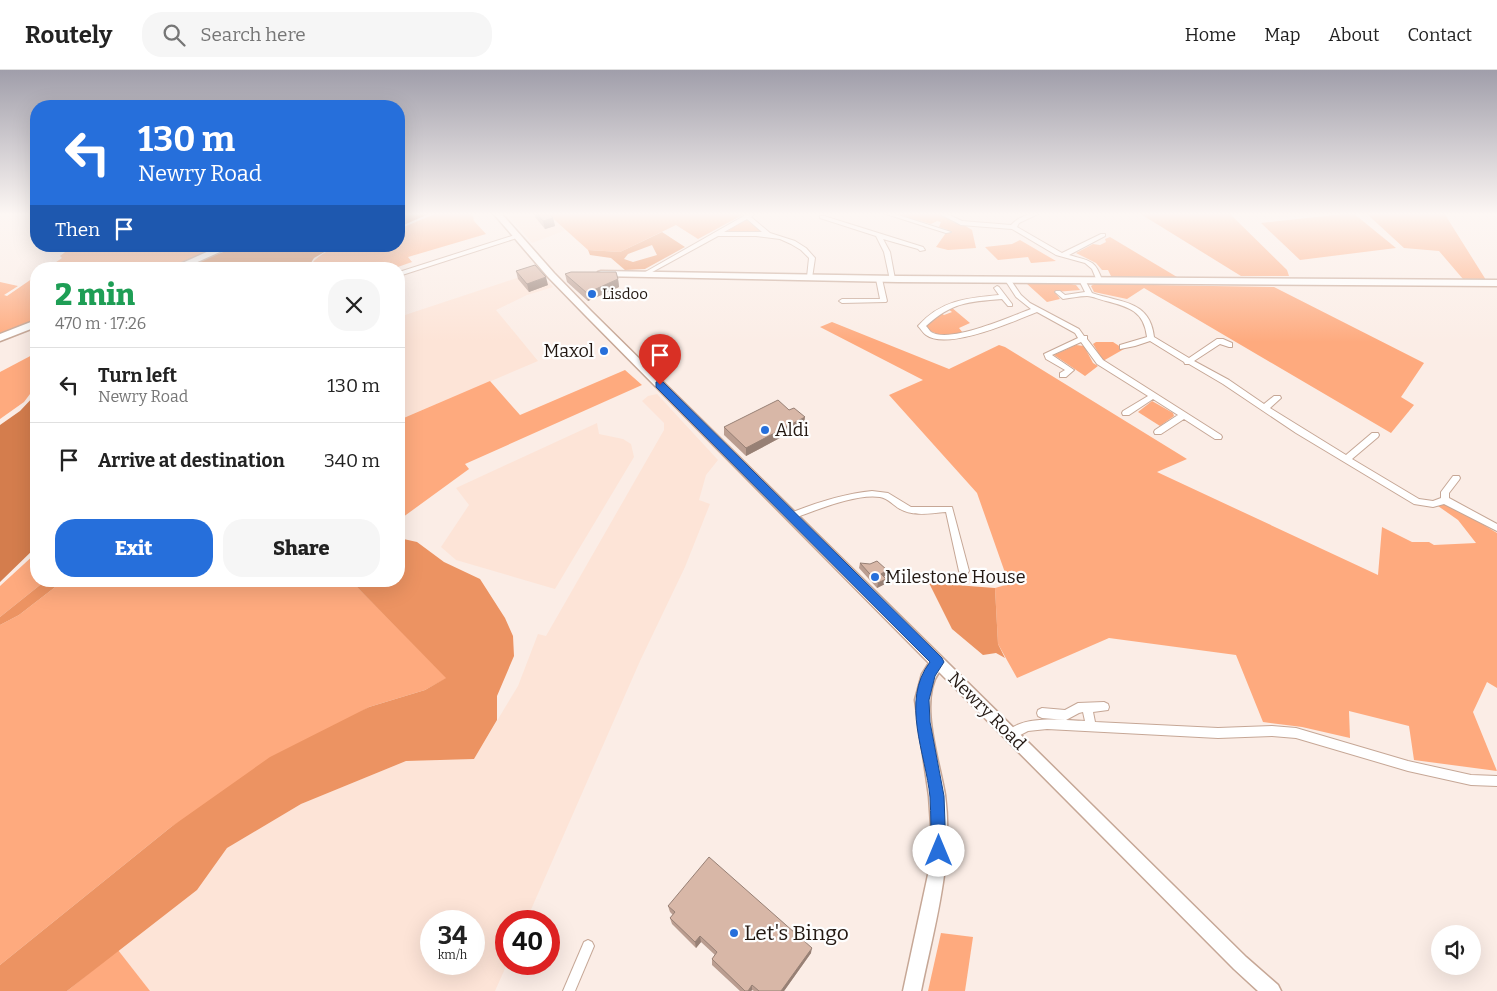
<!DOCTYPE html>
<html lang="en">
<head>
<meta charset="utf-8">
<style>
	body { margin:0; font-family:Bitter,serif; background:#f6f6f6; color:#222; height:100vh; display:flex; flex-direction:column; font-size:19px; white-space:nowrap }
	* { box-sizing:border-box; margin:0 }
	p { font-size:16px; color:#767676 }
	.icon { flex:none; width:28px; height:28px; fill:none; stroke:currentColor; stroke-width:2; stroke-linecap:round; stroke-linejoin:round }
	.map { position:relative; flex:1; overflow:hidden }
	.sheet { position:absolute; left:30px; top:192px; width:375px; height:325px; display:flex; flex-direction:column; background:#fff; border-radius:20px; box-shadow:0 5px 20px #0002 }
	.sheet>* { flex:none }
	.hud { position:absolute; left:30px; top:30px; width:375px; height:152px; border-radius:20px; box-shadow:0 5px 20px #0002; background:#266fdb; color:#fff; overflow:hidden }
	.tools { position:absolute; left:1431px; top:855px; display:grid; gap:10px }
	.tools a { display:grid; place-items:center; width:50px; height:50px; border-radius:50%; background:#fff; box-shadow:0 5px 20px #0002; font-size:25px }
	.speed { position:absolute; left:420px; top:840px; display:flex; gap:10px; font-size:25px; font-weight:700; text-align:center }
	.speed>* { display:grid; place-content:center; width:65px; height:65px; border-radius:50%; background:#fff; box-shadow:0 5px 20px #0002; line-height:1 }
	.speed small { font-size:12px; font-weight:400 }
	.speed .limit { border:8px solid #d22; background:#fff; color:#111 }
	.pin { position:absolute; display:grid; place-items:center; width:42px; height:42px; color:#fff; margin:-51px -21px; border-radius:50% 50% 50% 0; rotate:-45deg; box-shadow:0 0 5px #0007 }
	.pin .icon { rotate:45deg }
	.me { position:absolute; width:55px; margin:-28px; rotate:0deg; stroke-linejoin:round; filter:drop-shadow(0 0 4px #0008) }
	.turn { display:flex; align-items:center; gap:18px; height:105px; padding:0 25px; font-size:22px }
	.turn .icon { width:65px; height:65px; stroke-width:2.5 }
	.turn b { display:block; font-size:35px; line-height:42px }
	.then { display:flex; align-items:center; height:48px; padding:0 25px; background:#0003; gap:10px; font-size:19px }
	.round { display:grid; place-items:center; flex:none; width:52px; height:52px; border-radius:20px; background:#f6f6f6 }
	.summary { display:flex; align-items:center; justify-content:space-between; height:85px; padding:0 25px }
	h1 { font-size:30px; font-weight:800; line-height:38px; color:#1e9e55 }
	.primary-button { display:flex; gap:10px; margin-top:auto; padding:10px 25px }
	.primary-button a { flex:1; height:58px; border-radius:20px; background:#266fdb; color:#fff; font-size:20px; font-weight:800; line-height:58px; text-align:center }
	.primary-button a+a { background:#f6f6f6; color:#222 }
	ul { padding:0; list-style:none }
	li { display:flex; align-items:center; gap:15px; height:75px; padding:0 25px; border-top:1px solid #e0e0e0 }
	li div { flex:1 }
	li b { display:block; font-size:19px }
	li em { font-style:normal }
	header { display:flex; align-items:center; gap:30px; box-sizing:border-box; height:70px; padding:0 25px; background:#fff; border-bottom:1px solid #e0e0e0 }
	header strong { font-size:24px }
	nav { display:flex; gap:28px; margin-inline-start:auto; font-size:18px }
	.search { width:350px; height:45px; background:#f6f6f6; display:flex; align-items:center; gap:12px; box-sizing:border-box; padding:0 18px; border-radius:20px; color:#767676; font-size:19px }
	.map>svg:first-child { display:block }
	.built { fill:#fde4d7; fill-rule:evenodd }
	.green { fill:#feaa7e }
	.forest { fill:#ec9362; fill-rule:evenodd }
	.water { fill:#d47d4d }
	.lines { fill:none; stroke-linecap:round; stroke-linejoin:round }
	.street-casing { stroke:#c6a796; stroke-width:2 }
	.secondary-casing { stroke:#c6a796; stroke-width:3 }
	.street { fill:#fff; fill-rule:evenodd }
	.secondary { fill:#fff; fill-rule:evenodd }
	.wall { fill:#ba9d90 }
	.shaded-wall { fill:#978075 }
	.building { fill:#d8b7a7; stroke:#978075 }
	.route { fill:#266fdb; stroke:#19488e }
	.poi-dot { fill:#266fdb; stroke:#fefefe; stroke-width:2 }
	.labels { text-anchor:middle; stroke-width:4.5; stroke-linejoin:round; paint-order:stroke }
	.far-poi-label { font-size:15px; fill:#231812; stroke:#fefefe; text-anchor:start }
	.poi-label { font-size:18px; fill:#231812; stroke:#fefefe; text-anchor:start }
	.street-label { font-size:18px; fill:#231812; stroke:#fefefe }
	.near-poi-label { font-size:21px; fill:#231812; stroke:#fefefe; text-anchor:start }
</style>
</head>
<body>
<header>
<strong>Routely</strong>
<div class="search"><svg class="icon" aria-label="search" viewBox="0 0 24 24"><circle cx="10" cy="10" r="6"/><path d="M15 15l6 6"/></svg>Search here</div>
<nav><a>Home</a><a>Map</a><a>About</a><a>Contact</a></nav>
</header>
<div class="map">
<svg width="1497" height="921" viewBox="0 0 1497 921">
	<rect width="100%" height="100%" fill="#fbede6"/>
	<g class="built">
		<polygon points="507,143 547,143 566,160 532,173"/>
		<polygon points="538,201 553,217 527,225 496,240 538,291 399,350 399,299 401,297 399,294 399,247"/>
		<path d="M657,324l61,66 -12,15 -7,25 11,4 -25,63 -45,94 -114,260h-20l1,43 -12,27h-345l-32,-41 79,-60 30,-42 74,-44 105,-43 68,-2 44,-73 20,-52 8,2 118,-206v-7l-22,-22 6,-5zM431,851h43v43h-43z"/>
		<polygon points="597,353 599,364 623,369 631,374 634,387 555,519 456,490 441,477 469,435 456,418"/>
	</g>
	<g class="green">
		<path d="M437,143h35l2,8 12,13 -78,23 4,5 -20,7h-84c18,-31 61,-23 91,-23v-17z"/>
		<polygon points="547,143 746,143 698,169 676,155 620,182 588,180"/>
		<polygon points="892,143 938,143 953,152 964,155 972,160 976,178 948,180 936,177 948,160 939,157 941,152 937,151 931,154"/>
		<polygon points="1139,143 1229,143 1287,200 1289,206 1241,206"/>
		<polygon points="1353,143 1396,178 1300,190 1261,153"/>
		<polygon points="1366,143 1444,143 1486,210 1463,209 1439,181 1404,178"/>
		<polygon points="745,150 750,151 761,161 726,162"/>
		<polygon points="1110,167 1177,207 1111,206 1108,200 1102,200 1096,193 1076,183 1093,174 1100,175 1106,172 1105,169"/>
		<polygon points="1020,170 1056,191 1031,193 1028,187 998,190 985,177 1012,174"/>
		<polygon points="73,176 221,176 165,199 46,199 62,188 60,186"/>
		<polygon points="36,206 36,251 0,265 0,212 18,216 4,225 7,226"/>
		<polygon points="1026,213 1071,214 1076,215 1080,220 1055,222 1060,229 1047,232"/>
		<polygon points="1094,214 1274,217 1424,293 1401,327 1414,335 1391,363 1144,218 1127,229 1094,222 1091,216"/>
		<path d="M951,237l19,16 -11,5 4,5c-13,5 -24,3 -36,-4v-5l14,-11 3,2 8,-3 -5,-4z"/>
		<polygon points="832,252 949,299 999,275 1005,277 1187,389 1157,402 1378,505 1382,457 1412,472 1429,472 1434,475 1476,473 1458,450 1438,436 1446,432 1497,463 1497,618 1487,612 1473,642 1497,701 1414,690 1409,656 1349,641 1350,668 1302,657 1263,652 1236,585 1109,568 1017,608 998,574 995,518 1009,514 977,423 889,325 923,310 820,257"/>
		<polygon points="1096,272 1113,272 1124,279 1103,291 1093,274"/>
		<polygon points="1076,275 1084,276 1093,293 1098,296 1085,306 1054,285"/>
		<polygon points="36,283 36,316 24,332 0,349 0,302"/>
		<polygon points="625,300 642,315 465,394 469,399 399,450 399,350 490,311 520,345"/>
		<polygon points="1152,331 1173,343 1174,346 1160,356 1138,342"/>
		<polygon points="36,483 36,511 45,511 0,547 0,516"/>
		<polygon points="63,511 351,511 447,608 425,620 369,637 171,757 0,895 0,555 19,545"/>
		<polygon points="941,863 973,867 965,921 928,921"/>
		<polygon points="118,880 150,921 67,921"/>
	</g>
	<g class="forest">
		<path d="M662,162l23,15 -40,22 -20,1 -14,-12 -21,-3 -2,-5 32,2zM652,175l5,10 -24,7 -9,-3 4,-5z"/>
		<polygon points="399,468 417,472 444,492 480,509 505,548 513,566 514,586 497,626 497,650 474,689 406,691 301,734 227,778 197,820 67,921 0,921 0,895 171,757 270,687 369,637 425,620 446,608 351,511 399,511"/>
		<polygon points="45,511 63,511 19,545 0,555 0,547"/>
		<polygon points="929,513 995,518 998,574 1005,588 996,583 983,585 952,559"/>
	</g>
	<g class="water">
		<polygon points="399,143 431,143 399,157"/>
		<polygon points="237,176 335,176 314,188 307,199 182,199"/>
		<polygon points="36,324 36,477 0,512 0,355 20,341"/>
	</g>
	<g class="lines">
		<defs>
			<g id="street">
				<path d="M749,143h7l-5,4 19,16 25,8 11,7 9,10 -3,20h-4l-1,-1 2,-19 -8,-8 -10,-6 -11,-5 -24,-3h-38l-73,40h-4l-1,-1zM747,149l15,13h-38z"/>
				<polygon points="883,143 892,143 951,162 946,163"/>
				<path d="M938,143h7l17,8 49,4c7,-8 19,-12 29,-12l-21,10 -2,4 45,26 39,-19h4v2l-36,19c20,6 26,4 33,25l-1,1h-4l-5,-12 -7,-6 -29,-8 -44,-26 -51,-4z"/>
				<polygon points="820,146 824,146 923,177 925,180 920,181 918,179 883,169 890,182 895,209 894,210 890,210 884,182 876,166 820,148"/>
				<polygon points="518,164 520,165 520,167 399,206 399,202"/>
				<polygon points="879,207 882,209 887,231 886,232 842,233 839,231 842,229 880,229 876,209"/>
				<path d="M1008,208l2,1 11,16 9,8 49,26 5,7h3v3l16,21 118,75 1,2 -1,2h-6l-31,-20 -23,15h-6l-1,-2 1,-2 23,-15 -25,-16 -24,16h-6l-1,-2 1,-2 25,-15 -51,-32 -16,-22 -29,13 22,15 -8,7h-6v-4l5,-3 -19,-11 -2,-5 34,-16 -3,-5 -38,-21c-23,9 -90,39 -111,23 -3,-2 -5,-6 -8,-9 23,-26 49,-28 81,-31l-5,-7 3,-2 2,1 13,17v2h-4l-6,-7c-35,3 -49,3 -76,27 2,2 3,4 5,6 19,12 81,-16 100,-23l-15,-12 -11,-17z"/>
				<path d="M1082,208l3,2 7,13c29,10 58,7 62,44l35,21 28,-19h6l9,4v4h-3l-9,-3 -26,17 35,19 35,24 10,-8h6l1,2 -11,10 76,47 26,-22h6l1,2 -1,2 -26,22 67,40 14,2 8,-3v-6l12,-16h6l1,2 -1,2 -10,13v5l48,26v7l-53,-27 -11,3 -19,-3 -118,-71 -73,-49 -34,-20h-4l-1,-2 -34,-21 -15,5 -15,3v-4l27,-8c-3,-26 -18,-30 -41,-36 -6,-1 -13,-5 -19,-5 -8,0 -16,2 -24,3l-8,-7 1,-1h4l5,4 20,-3 -6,-12z"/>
				<path d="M872,421l16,2 23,14h41l17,64 -2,3h-6l-2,-3 -13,-59c-15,1 -32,5 -46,-3 -6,-3 -12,-11 -20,-12 -24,-4 -65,14 -89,22l-4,-3 1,-2c27,-11 55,-20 84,-23z"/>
				<path d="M1104,632l4,2 1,3 -1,3 -15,2 2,10 123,6 54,-2 24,2 112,33 63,14 26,1v10l-26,-1 -63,-14 -112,-33 -24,-2 -54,2 -171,-9 -19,2 -17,9 -4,-2 -1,-3c10,-21 59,-15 79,-14l-2,-9 -4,1 -13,7 -24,-2 -4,-2 -1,-3 1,-3 4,-2 23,2 13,-7z"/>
				<polygon points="588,870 592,872 594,876 575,921 563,921 584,872"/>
			</g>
			<g id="secondary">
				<path d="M493,143h8l53,60 37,38 655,646 32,28 3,6h-23l-24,-22 -295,-297c-21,29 1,91 6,123 9,66 -11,132 -24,196h-18l26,-121 3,-30 -3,-44 -14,-96 7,-26 7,-11 -344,-348 -37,-38z"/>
				<polygon points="220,176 233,176 182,199 169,199"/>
				<polygon points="601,201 898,206 1497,210 1497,216 898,212 598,206 598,202"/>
				<polygon points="36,250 36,257 0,271 0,264"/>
			</g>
		</defs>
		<use href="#street" class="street-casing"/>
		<use href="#secondary" class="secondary-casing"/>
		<use href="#street" class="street"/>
		<use href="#secondary" class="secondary"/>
	</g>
	<g class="wall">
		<polygon points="534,143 548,143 553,148 555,156 545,159 535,147"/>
		<polygon points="516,201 548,215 529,222 518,209"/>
		<polygon points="565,204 618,209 619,217 588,231 567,212"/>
		<polygon points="804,355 746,386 724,365 724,357"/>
		<polygon points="860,493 886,505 884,507 885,514 877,518 859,498"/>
		<polygon points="668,836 811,883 784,921 754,921 752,920 751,921 740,921 712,895 712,889 715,885 701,872 696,878 672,854 670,848 673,845 670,842"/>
	</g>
	<g class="shaded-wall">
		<polygon points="553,148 555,156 545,159 543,151"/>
		<polygon points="546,207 548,215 529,222 527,214"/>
		<polygon points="618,209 619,217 588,231 587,223"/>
		<polygon points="805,347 804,355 746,386 746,378"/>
		<polygon points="887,500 886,505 880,509 881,504"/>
		<polygon points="886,509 885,514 877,518 878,513"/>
		<polygon points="700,866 701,872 696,878 695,872"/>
		<polygon points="812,878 811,883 784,921 781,921"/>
		<polygon points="752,915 752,920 751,921 748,921"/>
	</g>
	<g class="building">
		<polygon points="536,143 548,143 553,148 543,151"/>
		<polygon points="535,195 546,207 527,214 516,201"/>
		<polygon points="571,202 616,202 618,209 587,223 565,204"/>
		<polygon points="778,330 789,340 794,338 805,347 746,378 724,357"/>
		<polygon points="877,491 887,500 881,504 886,509 878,513 860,493 870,494"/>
		<polygon points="709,787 812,878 781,921 759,921 752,915 748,921 745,921 712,889 717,882 700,866 695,872 670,848 675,842 668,836"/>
	</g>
	<linearGradient id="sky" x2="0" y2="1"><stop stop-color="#a09eaa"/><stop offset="0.53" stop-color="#fdf7f4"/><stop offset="1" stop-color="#fdf7f4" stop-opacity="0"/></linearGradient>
	<rect width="1497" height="272" fill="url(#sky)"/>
	<path class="route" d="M660,311l3,1 279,276 2,4 -9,14 -6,24 1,22 14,74 2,55 -2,5 -5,2 -5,-2 -3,-5c0,-18 0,-36 -1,-54 -4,-43 -30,-96 0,-135l-274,-275v-5z"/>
	<g class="poi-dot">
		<circle cx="592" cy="224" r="5"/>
		<circle cx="604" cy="281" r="5"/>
		<circle cx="765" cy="360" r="5"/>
		<circle cx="875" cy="507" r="5"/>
		<circle cx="734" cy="863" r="5"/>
	</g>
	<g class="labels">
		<g class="far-poi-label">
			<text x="602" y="229">Lisdoo</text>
		</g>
		<g class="poi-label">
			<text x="594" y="287" text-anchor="end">Maxol</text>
			<text x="775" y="366">Aldi</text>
			<text x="885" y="513">Milestone House</text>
		</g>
		<g class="street-label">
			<text transform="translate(987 641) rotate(45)" y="6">Newry Road</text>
		</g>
		<g class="near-poi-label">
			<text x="744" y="870">Let's Bingo</text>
		</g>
	</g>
</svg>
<div class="tools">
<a><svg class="icon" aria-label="sound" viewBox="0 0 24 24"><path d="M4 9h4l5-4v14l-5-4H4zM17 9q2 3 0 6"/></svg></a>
</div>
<div class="speed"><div>34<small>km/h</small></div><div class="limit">40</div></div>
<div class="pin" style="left:660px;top:315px;background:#d93025"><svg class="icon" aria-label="arrive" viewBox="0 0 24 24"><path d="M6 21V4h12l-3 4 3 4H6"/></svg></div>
<svg class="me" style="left:939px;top:781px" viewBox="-20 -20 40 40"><circle r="19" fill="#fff"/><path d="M0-13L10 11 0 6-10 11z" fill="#266fdb"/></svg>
<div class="hud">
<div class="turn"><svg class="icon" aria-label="left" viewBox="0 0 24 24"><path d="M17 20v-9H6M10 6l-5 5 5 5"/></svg><div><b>130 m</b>Newry Road</div></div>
<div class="then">Then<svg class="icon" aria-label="arrive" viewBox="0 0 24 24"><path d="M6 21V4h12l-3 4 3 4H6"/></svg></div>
</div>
<section class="sheet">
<div class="summary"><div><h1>2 min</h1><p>470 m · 17:26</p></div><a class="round"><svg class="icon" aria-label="close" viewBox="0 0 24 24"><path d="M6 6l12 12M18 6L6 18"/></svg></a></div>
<ul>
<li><svg class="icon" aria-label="left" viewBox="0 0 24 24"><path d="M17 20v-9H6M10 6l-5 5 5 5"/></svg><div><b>Turn left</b><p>Newry Road</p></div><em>130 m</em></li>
<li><svg class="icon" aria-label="arrive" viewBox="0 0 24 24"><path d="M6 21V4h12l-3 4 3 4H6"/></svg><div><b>Arrive at destination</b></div><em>340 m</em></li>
</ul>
<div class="primary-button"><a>Exit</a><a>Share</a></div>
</section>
</div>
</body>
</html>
